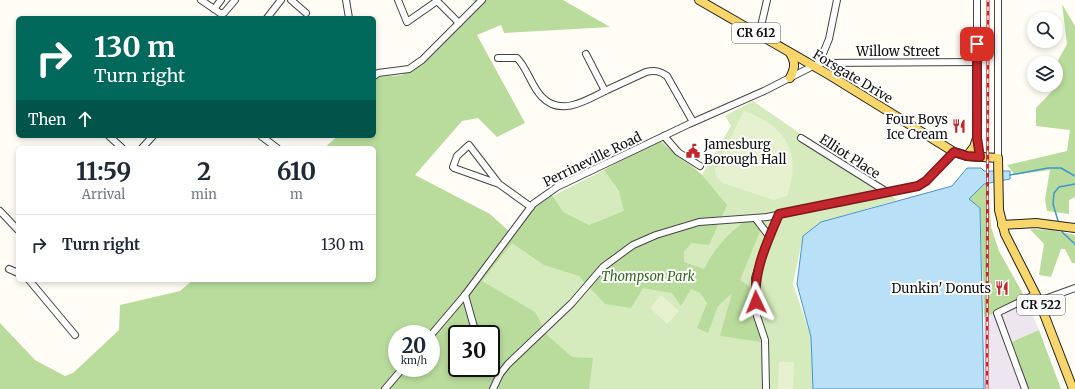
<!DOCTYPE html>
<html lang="en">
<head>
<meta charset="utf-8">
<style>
	body { margin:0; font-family:Merriweather,serif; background:#f6f6f7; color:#1f2937; height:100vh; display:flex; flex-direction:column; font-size:15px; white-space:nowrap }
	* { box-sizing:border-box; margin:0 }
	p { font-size:13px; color:#747a83 }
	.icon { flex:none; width:22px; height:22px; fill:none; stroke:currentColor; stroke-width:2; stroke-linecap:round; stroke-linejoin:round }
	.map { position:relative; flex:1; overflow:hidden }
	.panel { position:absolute; left:16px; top:146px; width:360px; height:136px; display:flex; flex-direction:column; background:#fff; border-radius:6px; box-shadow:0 2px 6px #0003 }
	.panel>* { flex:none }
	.top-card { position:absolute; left:16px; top:16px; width:360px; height:122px; border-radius:6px; box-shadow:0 2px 6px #0003; background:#00695c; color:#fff; overflow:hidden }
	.buttons { position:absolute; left:1027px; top:12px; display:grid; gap:8px }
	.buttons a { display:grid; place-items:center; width:36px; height:36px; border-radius:50%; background:#fff; box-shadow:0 2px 6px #0003; font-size:20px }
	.speed { position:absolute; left:388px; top:325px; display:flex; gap:8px; font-size:20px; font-weight:700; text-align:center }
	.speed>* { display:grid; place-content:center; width:52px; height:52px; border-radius:50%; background:#fff; box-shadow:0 2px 6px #0003; line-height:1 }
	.speed small { font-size:10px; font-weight:400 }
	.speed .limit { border:2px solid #111; border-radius:6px; background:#fff; color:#111 }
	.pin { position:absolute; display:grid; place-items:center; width:34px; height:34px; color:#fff; margin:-17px; border-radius:8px; box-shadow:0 2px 6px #0006 }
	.me { position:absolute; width:44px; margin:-22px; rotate:358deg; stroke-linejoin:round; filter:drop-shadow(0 0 3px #0008) }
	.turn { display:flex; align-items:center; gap:14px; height:84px; padding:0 12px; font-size:18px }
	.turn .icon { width:52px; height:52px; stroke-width:2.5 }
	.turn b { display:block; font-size:28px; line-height:34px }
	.then { display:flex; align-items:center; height:38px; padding:0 12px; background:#0003; gap:8px; font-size:15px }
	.eta { display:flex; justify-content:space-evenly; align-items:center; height:68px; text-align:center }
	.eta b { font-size:24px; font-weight:700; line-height:28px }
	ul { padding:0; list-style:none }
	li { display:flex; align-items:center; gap:12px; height:60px; padding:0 12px; border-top:1px solid #e0e1e3 }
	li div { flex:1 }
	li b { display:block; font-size:15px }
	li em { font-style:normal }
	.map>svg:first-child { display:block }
	.industrial { fill:#eee6ef }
	.green { fill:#d5ebbd; fill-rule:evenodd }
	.forest { fill:#b9dc9c; fill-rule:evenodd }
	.pitch { fill:#e6f2cf }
	.water { fill:#b9e0f7; stroke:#3f96cf }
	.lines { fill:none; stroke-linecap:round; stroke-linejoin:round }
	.stream { stroke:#3f96cf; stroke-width:1.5 }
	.minor-casing { stroke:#444; stroke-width:8 }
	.major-casing { stroke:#222; stroke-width:10 }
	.minor { stroke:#fff; stroke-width:6 }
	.major { stroke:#f9d66b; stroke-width:8 }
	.rail-casing { stroke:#c4262e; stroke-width:3 }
	.rail { stroke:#fff; stroke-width:1.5; stroke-dasharray:4.5; stroke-linecap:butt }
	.route-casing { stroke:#7f191e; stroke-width:10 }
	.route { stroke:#c4262e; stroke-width:7 }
	.labels { text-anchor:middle; stroke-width:4; stroke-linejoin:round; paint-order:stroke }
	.shield { fill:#fff; stroke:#585858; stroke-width:1 }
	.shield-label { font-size:12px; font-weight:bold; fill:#111 }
	.street-label { font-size:13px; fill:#111; stroke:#fff }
	.poi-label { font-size:13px; fill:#111; stroke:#fff; text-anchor:end }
	.park-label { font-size:13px; font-style:italic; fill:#2f6b1f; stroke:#fff }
</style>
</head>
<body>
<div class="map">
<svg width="1075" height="389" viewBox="0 0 1075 389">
	<rect width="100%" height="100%" fill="#fffdf5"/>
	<polygon class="industrial" points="1027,301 1039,330 1007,344 1026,389 984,389 984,317"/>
	<path class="green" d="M753,101l144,99 -76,22 -18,14 -10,48 18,53 2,52h-430l48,-21v-34l100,-127 73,-37 60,-34 38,39 29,-49 -6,-10zM457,334h34v34h-34z"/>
	<g class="forest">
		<path d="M472,0h91l47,27 -106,6 -3,-8 -24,10 48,88 -28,14 -19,-19 -16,3 -47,54 75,39 23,21 19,-24 19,-17 12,18 26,13 35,-14 -5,-20 -15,-21 55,-29 43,34 25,30 -18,40 -18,-2 -7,9v10l20,7c14,-26 22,-32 44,-51l13,11 -21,51 11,8 10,54 -41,-6 12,-43 -14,13 -10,27 -11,-5 10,-25 -7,-10 -9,-4 -10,17 -9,-13 -29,-5 -12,20 -26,-4 -26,-28 -35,-11 -32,-22 -30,38 53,31 13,24 24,21 21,1 -4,31h-589v-66l35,37 30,16 8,-3 46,-43 1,-25 60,-14 13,-11h181v-132h-50l14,-12h36v-65l3,6 25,-2 78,-70zM397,334h34v34h-34zM457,334h34v34h-34z"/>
		<polygon points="1062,4 1075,26 1075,197 1069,200 1069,214 1047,211 1045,199 1050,170 1015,175 1007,165 1067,151 1070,130 1036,126 1036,108 1059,84 1056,64 1067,44"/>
		<polygon points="988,183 991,227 999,251 1027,301 984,317 980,208 969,199 984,184"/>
		<polygon points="1030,229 1053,230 1075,235 1075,263 1072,263 1065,249 1061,249 1051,277 1039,275 1044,244"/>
		<polygon points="1039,330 1061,389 1026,389 1007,344"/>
	</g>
	<g class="pitch">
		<path d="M744,111c42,15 58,42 43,85l-13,4 -51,-17c-5,-4 -8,-7 -8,-14z"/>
		<polygon points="661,295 679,311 667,324 650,308"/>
		<polygon points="779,362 794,362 793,389 778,389"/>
	</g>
	<polygon class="water" points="967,168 981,168 984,171 1010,171 1010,179 984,184 969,199 980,208 984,389 813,389 811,337 797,284 803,236 821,222 952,186"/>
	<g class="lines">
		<g class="stream">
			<polyline points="1010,175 1048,168 1061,168 1075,176"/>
			<polyline points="1059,224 1053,204 1054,193 1059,187 1075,184"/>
			<polyline points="1061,229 1063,233 1075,244"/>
		</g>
		<defs>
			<g id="minor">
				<polyline points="201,0 220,13 224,13 235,0"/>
				<polyline points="291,0 306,13"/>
				<polyline points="346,0 349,18"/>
				<polyline points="398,0 407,22 437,1"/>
				<polyline points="436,0 459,23"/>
				<polyline points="977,0 977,138 980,157"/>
				<polyline points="214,9 221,0"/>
				<polyline points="267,18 281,0"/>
				<polyline points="759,35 767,0"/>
				<polyline points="586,54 605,91"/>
				<path d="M498,58h19c11,11 14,28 25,39 19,20 45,3 65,-7 13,-6 26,-12 39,-18 9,-2 14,-1 21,4l26,46"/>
				<polyline points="819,63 978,62"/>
				<polyline points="374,76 378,73 409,69 422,60 482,0"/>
				<polyline points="109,136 122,148"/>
				<polyline points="261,136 277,148"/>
				<polyline points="664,136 678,152 700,166"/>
				<polyline points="801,138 887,192"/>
				<polyline points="142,148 153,136"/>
				<polyline points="998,158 998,0"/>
				<polyline points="499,184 454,168 453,167 457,156 469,145 499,184 531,207"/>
				<polyline points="0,211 18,230"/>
				<polyline points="756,219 769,236"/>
				<polyline points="9,269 18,273"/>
				<polyline points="29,280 75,335"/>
				<polyline points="465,295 476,334"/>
				<polyline points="1039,301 1075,288"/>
				<polyline points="431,335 465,295 533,204 557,187 689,124 764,91 819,63 829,39 837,0"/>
				<polyline points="491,364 500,374"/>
				<polyline points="385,389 403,368"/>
				<polyline points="493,389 500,374 508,364 572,303 603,267 633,245 656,235 699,222 767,217 914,187 926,181 954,152"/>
				<polyline points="766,389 765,340 757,316 755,278 764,251 779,214"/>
				<polyline points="1025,389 997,313 1036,294"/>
			</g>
			<g id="major">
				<polyline points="699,0 831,76 954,152 967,156 998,158 999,210 1005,234 1039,301 1073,389"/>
				<path d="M790,78c5,-10 6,-15 0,-25"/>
				<polyline points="967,156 974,147 977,138"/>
				<polyline points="1002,225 1036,223 1075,228"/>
			</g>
		</defs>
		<use href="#minor" class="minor-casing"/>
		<use href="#major" class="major-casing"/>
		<use href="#minor" class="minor"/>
		<use href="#major" class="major"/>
		<defs>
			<polyline id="rail" points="987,389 988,0"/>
		</defs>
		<use href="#rail" class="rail-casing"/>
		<use href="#rail" class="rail"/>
	</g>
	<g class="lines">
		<defs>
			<path id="route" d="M756,302c-3,-31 11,-59 23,-88l139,-28 8,-5 28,-29 13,4 13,1 -3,-19v-94"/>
		</defs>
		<use href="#route" class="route-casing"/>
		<use href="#route" class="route"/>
	</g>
	<defs>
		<symbol id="restaurant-bare" viewBox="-9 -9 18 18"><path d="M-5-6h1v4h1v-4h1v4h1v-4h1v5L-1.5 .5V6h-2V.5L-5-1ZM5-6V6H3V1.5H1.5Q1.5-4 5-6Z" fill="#c4262e" stroke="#fff" stroke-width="2.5" paint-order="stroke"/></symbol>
		<symbol id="civic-bare" viewBox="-9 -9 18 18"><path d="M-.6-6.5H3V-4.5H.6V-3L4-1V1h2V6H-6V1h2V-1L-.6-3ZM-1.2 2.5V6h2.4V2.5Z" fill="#c4262e" stroke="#fff" stroke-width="2.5" paint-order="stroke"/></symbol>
	</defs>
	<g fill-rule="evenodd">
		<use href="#restaurant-bare" x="949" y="116" width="20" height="20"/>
		<use href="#civic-bare" x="683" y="141" width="20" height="20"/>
		<use href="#restaurant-bare" x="992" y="278" width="20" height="20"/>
	</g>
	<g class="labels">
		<g class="shield">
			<rect x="732" y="23" width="48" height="20" rx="3"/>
			<rect x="1017" y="295" width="48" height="20" rx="3"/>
		</g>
		<g class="shield-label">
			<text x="756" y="37">CR 612</text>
			<text x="1041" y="309">CR 522</text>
		</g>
		<g class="street-label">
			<text x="898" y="56">Willow Street</text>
			<text transform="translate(853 76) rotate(31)" y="5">Forsgate Drive</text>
			<text transform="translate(850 156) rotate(33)" y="5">Elliot Place</text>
			<text transform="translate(592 159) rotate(-26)" y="5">Perrineville Road</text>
		</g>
		<g class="poi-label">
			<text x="948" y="124">Four Boys<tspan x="948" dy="15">Ice Cream</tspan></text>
			<text x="704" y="149" text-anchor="start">Jamesburg<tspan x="704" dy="15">Borough Hall</tspan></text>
			<text x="991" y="293">Dunkin' Donuts</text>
		</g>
		<g class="park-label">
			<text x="648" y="281">Thompson Park</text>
		</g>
	</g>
</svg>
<div class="buttons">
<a><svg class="icon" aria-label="search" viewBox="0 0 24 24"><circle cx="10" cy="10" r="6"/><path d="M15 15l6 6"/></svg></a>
<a><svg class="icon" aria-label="layers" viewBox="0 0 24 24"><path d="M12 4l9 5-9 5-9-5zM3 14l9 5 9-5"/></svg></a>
</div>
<div class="speed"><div>20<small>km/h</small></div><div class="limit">30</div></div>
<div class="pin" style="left:977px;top:44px;background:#d93025"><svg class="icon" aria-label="arrive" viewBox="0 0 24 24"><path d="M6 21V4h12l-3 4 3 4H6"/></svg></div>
<svg class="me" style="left:756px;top:302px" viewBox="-20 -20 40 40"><path d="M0-17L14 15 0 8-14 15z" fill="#c4262e" stroke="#fff" stroke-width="4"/></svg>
<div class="top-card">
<div class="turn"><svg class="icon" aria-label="right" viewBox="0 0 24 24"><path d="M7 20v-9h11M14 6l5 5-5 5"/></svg><div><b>130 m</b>Turn right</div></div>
<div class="then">Then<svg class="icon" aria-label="ahead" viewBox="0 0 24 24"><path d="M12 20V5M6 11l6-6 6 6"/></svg></div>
</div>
<section class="panel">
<div class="eta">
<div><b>11:59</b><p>Arrival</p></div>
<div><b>2</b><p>min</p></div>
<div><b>610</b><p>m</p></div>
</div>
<ul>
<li><svg class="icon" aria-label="right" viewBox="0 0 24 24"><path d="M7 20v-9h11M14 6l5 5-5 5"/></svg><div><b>Turn right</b></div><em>130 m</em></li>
</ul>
</section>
</div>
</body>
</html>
